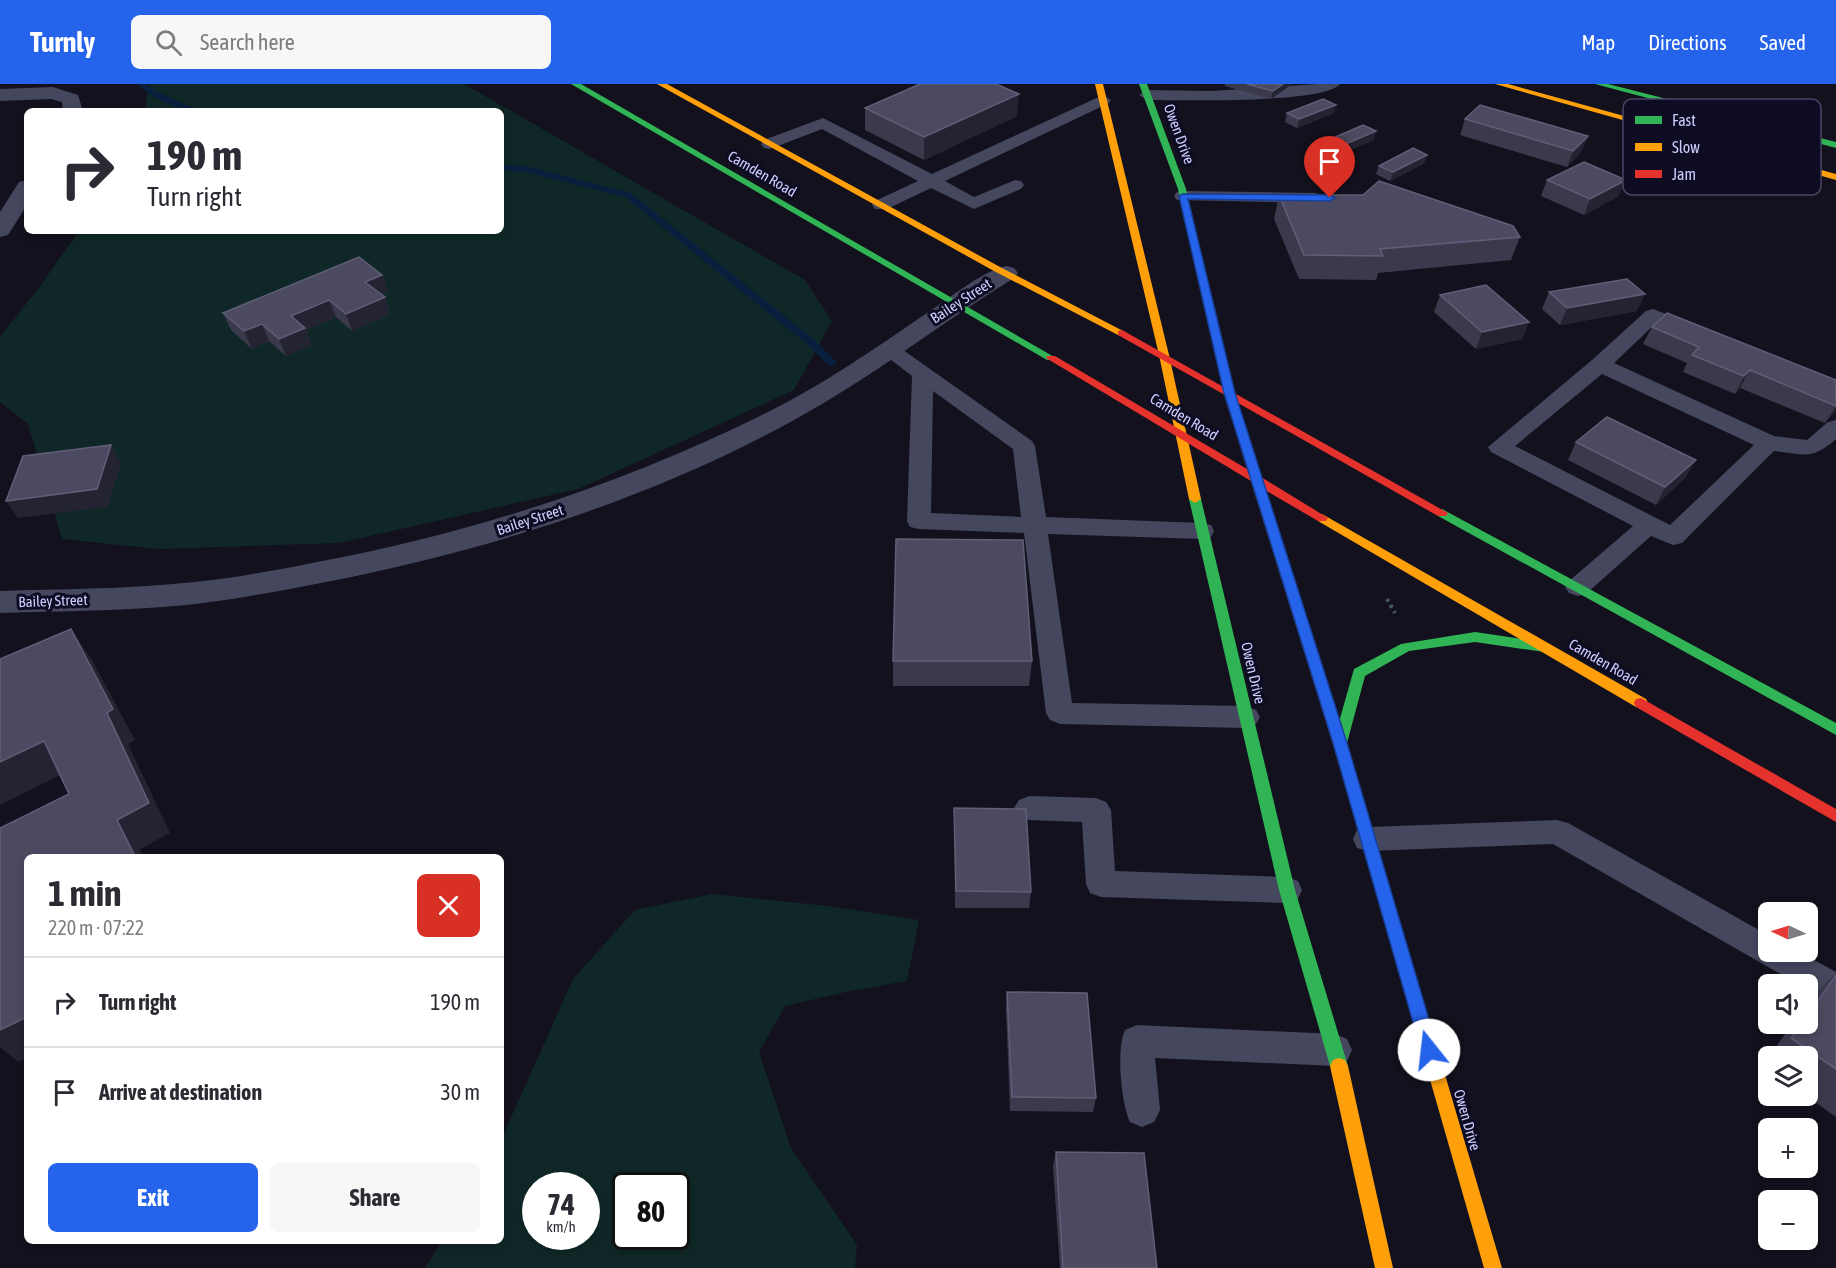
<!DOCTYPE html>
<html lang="en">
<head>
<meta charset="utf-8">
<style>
	body { margin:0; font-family:"Asap Condensed",sans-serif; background:#f7f7f7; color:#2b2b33; height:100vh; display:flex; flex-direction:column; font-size:22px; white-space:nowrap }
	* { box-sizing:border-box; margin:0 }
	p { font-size:20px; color:#7c7c81 }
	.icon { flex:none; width:33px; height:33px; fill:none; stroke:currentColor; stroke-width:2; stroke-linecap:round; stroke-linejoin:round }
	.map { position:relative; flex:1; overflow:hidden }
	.drawer { position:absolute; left:24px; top:770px; width:480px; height:390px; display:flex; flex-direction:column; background:#fff; border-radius:9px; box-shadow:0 3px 9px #0003 }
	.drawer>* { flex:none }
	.guide { position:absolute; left:24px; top:24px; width:480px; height:126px; border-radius:9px; box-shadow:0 3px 9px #0003; background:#fff; color:#2b2b33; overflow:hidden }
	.needle { width:39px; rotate:274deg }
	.tools { position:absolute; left:1758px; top:818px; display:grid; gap:12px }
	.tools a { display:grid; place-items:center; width:60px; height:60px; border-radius:9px; background:#fff; box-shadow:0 3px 9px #0003; font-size:30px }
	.speed { position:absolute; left:522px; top:1088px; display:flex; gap:12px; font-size:30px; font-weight:700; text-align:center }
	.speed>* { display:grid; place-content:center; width:78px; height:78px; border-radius:50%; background:#fff; box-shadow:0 3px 9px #0003; line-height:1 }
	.speed small { font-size:15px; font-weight:400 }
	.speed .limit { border:3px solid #111; border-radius:9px; background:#fff; color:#111 }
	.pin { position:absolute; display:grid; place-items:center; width:51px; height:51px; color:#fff; margin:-62px -26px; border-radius:50% 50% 50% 0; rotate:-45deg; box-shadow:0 0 6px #0007 }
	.pin .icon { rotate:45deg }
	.me { position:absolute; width:66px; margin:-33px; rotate:344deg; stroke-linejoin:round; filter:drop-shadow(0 0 4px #0008) }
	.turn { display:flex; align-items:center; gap:21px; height:126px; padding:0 24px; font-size:27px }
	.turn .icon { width:78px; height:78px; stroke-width:2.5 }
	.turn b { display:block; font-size:42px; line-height:51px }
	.round { display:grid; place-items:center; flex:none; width:63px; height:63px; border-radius:9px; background:#f7f7f7 }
	.head { display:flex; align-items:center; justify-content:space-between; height:102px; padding:0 24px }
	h1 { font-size:36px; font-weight:700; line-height:45px }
	.cta { display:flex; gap:12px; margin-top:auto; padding:12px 24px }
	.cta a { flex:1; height:69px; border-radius:9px; background:#2563eb; color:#fff; font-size:24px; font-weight:700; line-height:69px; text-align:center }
	.cta a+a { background:#f7f7f7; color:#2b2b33 }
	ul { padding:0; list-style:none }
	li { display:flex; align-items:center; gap:18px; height:90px; padding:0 24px; border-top:2px solid #e1e1e2 }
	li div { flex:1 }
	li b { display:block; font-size:22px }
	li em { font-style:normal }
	header { display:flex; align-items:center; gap:36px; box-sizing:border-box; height:84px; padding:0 30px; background:#2563eb; color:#fff }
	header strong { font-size:28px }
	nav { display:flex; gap:33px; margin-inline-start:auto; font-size:21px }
	.search { width:420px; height:54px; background:#f7f7f7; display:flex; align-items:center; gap:15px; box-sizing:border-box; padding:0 21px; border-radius:9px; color:#7c7c81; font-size:22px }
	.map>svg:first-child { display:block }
	.green { fill:#0f2827; fill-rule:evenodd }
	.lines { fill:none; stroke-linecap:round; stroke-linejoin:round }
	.stream { fill:#08203d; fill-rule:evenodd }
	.path { stroke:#465864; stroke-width:4; stroke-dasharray:3 4; stroke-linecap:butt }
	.lane { fill:#45475e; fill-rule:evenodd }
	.street { fill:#45475e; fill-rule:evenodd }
	.fast { fill:#30b455; fill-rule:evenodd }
	.slow { fill:#ff9f0a; fill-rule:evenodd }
	.jam { fill:#e5322d; fill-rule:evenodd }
	.wall { fill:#3b3a4d }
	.shaded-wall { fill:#242332 }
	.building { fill:#4b4a60; stroke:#605e79; stroke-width:1.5 }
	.route { fill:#2563eb; stroke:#184099; stroke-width:1.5 }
	.labels { text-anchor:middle; stroke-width:6; stroke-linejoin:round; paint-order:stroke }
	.street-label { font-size:15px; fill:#cfcdff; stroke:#0e0c22 }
	.key { fill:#0e0c22; stroke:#484664; stroke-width:1.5 }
	.key-label { font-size:16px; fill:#cfcdff }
</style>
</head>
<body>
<header>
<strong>Turnly</strong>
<div class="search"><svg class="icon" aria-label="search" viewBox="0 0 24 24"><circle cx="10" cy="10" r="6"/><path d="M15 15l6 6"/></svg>Search here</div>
<nav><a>Map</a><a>Directions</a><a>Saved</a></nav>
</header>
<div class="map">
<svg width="1836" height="1184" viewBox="0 0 1836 1184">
	<rect width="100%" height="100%" fill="#12111d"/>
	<g class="green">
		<polygon points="149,0 464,0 805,196 832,237 794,306 578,405 339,459 159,465 62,455 28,340 0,318 0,253 38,205 79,147 501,147 501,27 145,27"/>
		<path d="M712,810l116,12 91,14 -12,61 -57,10 -65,15 -26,46 32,96 66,97 -2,23h-430l17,-27 59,-1v-100l72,-161 62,-69zM536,1101h50v51h-50zM626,1101h50v51h-50z"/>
	</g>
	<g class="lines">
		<g class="stream">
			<path d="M137,0h9l12,8 41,19c-21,0 -47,-13 -62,-27z"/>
			<polygon points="501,80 530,83 631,109 816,257 837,279 832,282 828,281 808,261 625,113 530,89 501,86"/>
		</g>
		<polyline class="path" points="1387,515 1395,529"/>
		<g class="lane">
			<path d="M1318,0h22c-16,20 -162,16 -193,16l-8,-5 8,-5 65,1z"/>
			<polygon points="1103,11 1111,16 1109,19 945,97 974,113 1015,96 1021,97 1024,101 1021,105 974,125 931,104 887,125 875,125 872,121 875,117 918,97 822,45 770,65 764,64 761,60 764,56 823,34 932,90"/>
			<polygon points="1183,107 1314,109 1320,110 1323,114 1320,118 1314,119 1177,116 1174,112 1177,108"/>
			<path d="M1653,225l49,19 3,4 -3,4 -7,2 -7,-2 -32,-13 -42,40 160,73 33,4 21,-18 8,-2v19c-25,22 -31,15 -62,12l-92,92 -9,2 -22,-9 -64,57 -9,3 -9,-3 -4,-6 4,-6 64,-55 -142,-74 -3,-5 104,-87 54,-49zM1602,290l152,71 -84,80 -155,-79z"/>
			<path d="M889,259l7,2 136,96 3,5 11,71 156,6 9,2 3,6 -3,6 -9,2 -154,-5 24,169 174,3 10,4 4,7 -4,7 -10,4 -186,-4 -10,-4 -4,-7 -22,-180 -105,-4 -9,-2 -3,-6 5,-145 -30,-23 -3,-4 3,-4zM933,307l80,58 8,68 -90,-4z"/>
			<polygon points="1029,712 1096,714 1106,718 1111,726 1115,787 1287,793 1298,797 1302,806 1298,815 1287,819 1101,813 1090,809 1086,800 1082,738 1029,736 1019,732 1014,724 1019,716"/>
			<polygon points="1557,736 1568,739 1768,851 1768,867 1798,867 1836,888 1836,920 1808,906 1808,900 1798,900 1553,760 1368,767 1357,764 1353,755 1357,746 1368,743"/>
			<path d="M1137,941l198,9 12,5 5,11 -5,11 -12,5 -180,-8 5,52 -6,12 -12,5 -12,-5c-9,-20 -14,-72 -5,-92z"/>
		</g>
		<g class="street">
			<polygon points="53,3 78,11 83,27 63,27 62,18 51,15 0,17 0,5"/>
			<polygon points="27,96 27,121 8,151 0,153 0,128 19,98"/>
			<path d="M1006,182l8,2 4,5 -4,5c-74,46 -143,100 -220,142 -145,80 -306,130 -468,162 -47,9 -93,18 -140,23 -62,6 -124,6 -186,8v-22c61,-2 123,-2 184,-8 44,-4 89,-12 133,-21 155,-29 303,-77 445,-147 58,-28 112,-66 165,-102 23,-15 54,-41 79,-47z"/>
		</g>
		<g class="fast">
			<polygon points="571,0 581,0 1056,274 1055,276 1047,276"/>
			<polygon points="1139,0 1147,0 1186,105 1235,312 1234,314 1226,314 1225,312 1178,105"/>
			<polygon points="1595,0 1608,0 1836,58 1836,64"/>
			<polygon points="1195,411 1201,415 1295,806 1348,982 1345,988 1339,990 1333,988 1330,982 1279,806 1189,415"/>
			<polygon points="1442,425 1836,639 1836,651 1438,432 1436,429 1438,426"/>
			<polygon points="1475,548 1544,558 1551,563 1544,568 1475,558 1409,567 1365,592 1347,659 1345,663 1335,663 1333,659 1354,585 1401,560"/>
		</g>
		<g class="slow">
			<polygon points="657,0 667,0 1000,183 1127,249 1122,252 1118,251 994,187"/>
			<polygon points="1095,0 1103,0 1169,271 1201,415 1195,419 1189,415 1159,271"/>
			<polygon points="1495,0 1508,0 1836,90 1836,96"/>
			<polygon points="1322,430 1646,615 1648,619 1646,623 1636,623 1318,437 1316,434"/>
			<polygon points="1352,693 1357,695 1359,699 1502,1184 1484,1184 1345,699 1347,695"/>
			<polygon points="1339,974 1345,976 1348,982 1393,1184 1375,1184 1330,982 1333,976"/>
		</g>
		<g class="jam">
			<polygon points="1122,246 1448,429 1446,432 1438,432 1238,319 1261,393 1328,434 1326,437 1318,437 1265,406 1359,699 1357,703 1352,705 1347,703 1345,699 1251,397 1046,274 1047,272 1055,272 1247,385 1225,311 1118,251 1118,247"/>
			<polygon points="1641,614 1836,725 1836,738 1636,623 1634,619 1636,615"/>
		</g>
	</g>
	<g class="wall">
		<polygon points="1225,0 1292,0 1271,15 1225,2"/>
		<polygon points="865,24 1017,32 924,76 865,46"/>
		<polygon points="1287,29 1334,29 1297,44 1285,38"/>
		<polygon points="1465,35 1588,52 1581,68 1567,83 1460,51"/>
		<polygon points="1374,56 1337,71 1324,65 1326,57"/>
		<polygon points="1427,71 1425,79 1390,97 1376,90 1379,82"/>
		<polygon points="1547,96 1619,112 1584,131 1541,112"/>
		<polygon points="1279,111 1520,153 1511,176 1378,189 1376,196 1299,195 1274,135"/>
		<polygon points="382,191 388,207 381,210 385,213 390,230 352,247 336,233 306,246 312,261 286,272 269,257 252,265 231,246 223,229"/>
		<polygon points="1549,208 1637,227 1560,241 1542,225"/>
		<polygon points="1440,211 1529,238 1522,255 1476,265 1434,228"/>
		<polygon points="1652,243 1836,296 1836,326 1825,339 1740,304 1735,310 1683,288 1687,279 1643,260"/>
		<polygon points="1576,358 1686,393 1656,421 1568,376"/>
		<polygon points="893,577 1032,577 1029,602 893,602"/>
		<polygon points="954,724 1031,808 1029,824 955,824"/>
		<polygon points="1836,889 1836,1033 1805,1011 1808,1011 1808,972 1769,972 1793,939 1808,939 1808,918 1812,912"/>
		<polygon points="1007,908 1096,1014 1093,1028 1010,1027 1006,924"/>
		<polygon points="1768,973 1768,985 1763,981"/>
		<polygon points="1056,1068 1157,1184 1060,1184 1053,1082"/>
	</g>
	<g class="shaded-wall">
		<polygon points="1283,0 1292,0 1271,15 1273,7"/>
		<polygon points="1019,10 1017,32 924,76 924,53"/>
		<polygon points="1336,21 1334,29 1297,44 1299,35"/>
		<polygon points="1376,47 1374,56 1337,71 1339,63"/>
		<polygon points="1588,52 1581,68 1567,83 1573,67"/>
		<polygon points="1427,71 1425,79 1390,97 1393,88"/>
		<polygon points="1626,96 1619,112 1584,131 1590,115"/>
		<polygon points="382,191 388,207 371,215 365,198"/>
		<polygon points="1645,210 1637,227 1560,241 1567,224"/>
		<polygon points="385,213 390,230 352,247 346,230"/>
		<polygon points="329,216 336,233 306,246 312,261 286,272 279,255 291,232"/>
		<polygon points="1529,238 1522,255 1476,265 1482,248"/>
		<polygon points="262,240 269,257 252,265 244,247"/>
		<polygon points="1750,286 1740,304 1735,310 1744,292"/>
		<polygon points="1836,322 1836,326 1825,339"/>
		<polygon points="111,361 121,379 108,423 18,434 6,417"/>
		<polygon points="1696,376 1686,393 1656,421 1665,403"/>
		<polygon points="71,545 92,576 135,656 128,660 170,749 140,765 143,772 135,772 117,736 107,629"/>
		<polygon points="44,657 67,688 0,721 0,678"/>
		<polygon points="27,933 27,974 18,978 0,963 0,946"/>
	</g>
	<g class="building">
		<polygon points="920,0 996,0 1019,10 924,53 865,24"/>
		<polygon points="1247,0 1283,0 1273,7"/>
		<polygon points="1323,15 1336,21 1299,35 1287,29"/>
		<polygon points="1480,21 1588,52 1573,67 1465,35"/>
		<polygon points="1363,41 1376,47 1339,63 1326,57"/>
		<polygon points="1413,64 1427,71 1393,88 1379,82"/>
		<polygon points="1584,78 1626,96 1590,115 1547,96"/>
		<polygon points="1379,97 1513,142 1520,153 1380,165 1383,172 1304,171 1279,111 1363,111"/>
		<polygon points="359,173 382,191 365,198 385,213 346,230 329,216 291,232 305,244 279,255 262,240 244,247 223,229"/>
		<polygon points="1627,195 1645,210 1567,224 1549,208"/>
		<polygon points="1486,201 1529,238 1482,248 1440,211"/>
		<polygon points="1667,229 1836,296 1836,322 1750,286 1744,292 1692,271 1699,263 1652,243"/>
		<polygon points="1607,333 1696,376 1665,403 1576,358"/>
		<polygon points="111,361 97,405 6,417 23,372"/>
		<polygon points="896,455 1023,456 1032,577 893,577"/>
		<polygon points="71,545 113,625 107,629 149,719 117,736 135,772 27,772 27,933 0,946 0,744 69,710 44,657 0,678 0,575"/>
		<polygon points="954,724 1026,725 1031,808 956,807"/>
		<polygon points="1836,891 1836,985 1791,954 1802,939 1808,939 1808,931"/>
		<polygon points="1007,908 1087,909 1096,1014 1012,1013"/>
		<polygon points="1056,1068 1144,1069 1157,1184 1063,1184"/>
	</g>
	<polygon class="route" points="1183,110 1330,111 1335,114 1330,117 1188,115 1235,309 1347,659 1438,966 1435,972 1429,974 1423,972 1421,966 1333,659 1224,309 1179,112"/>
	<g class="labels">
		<g class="street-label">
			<text transform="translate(1179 50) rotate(70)" y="5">Owen Drive</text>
			<text transform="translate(762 90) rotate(30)" y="5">Camden Road</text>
			<text transform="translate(961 217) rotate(-33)" y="5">Bailey Street</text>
			<text transform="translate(1184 333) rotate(31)" y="5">Camden Road</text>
			<text transform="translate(530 436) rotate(-18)" y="5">Bailey Street</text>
			<text transform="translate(53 517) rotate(-2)" y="5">Bailey Street</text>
			<text transform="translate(1603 578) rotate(30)" y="5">Camden Road</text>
			<text transform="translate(1253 589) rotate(77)" y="5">Owen Drive</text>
			<text transform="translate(1467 1036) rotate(74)" y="5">Owen Drive</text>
		</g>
	</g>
	<rect x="1623" y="15" width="198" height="96" rx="9" class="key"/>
	<rect x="1635" y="32" width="27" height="8" fill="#30b455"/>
	<rect x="1635" y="59" width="27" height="8" fill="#ff9f0a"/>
	<rect x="1635" y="86" width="27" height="8" fill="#e5322d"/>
	<g class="key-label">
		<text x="1672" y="42">Fast</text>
		<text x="1672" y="69">Slow</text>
		<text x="1672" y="96">Jam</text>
	</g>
</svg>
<div class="tools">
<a><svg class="needle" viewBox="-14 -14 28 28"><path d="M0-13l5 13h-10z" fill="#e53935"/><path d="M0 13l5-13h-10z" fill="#7c7c81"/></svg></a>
<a><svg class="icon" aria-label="sound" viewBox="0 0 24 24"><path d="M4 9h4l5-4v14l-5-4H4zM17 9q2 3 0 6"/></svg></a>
<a><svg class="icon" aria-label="layers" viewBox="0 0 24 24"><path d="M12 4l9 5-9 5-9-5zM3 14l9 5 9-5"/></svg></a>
<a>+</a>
<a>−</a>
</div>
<div class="speed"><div>74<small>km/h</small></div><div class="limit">80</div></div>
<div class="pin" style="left:1330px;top:114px;background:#d93025"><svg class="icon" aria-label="arrive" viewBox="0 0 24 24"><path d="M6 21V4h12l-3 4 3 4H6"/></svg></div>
<svg class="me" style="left:1429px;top:966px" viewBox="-20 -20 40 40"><circle r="19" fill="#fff"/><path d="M0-13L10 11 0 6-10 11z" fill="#2563eb"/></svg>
<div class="guide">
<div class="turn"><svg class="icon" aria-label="right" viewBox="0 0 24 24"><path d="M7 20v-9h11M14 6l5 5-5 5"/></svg><div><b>190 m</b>Turn right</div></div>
</div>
<section class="drawer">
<div class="head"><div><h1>1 min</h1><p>220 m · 07:22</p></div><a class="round" style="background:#d93025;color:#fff"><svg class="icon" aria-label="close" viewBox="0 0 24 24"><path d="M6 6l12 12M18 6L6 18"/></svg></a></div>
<ul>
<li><svg class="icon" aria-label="right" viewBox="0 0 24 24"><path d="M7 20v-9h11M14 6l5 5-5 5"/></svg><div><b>Turn right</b></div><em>190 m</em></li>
<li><svg class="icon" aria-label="arrive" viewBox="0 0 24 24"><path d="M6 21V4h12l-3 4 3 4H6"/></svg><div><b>Arrive at destination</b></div><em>30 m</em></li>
</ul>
<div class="cta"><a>Exit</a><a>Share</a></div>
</section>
</div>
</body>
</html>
